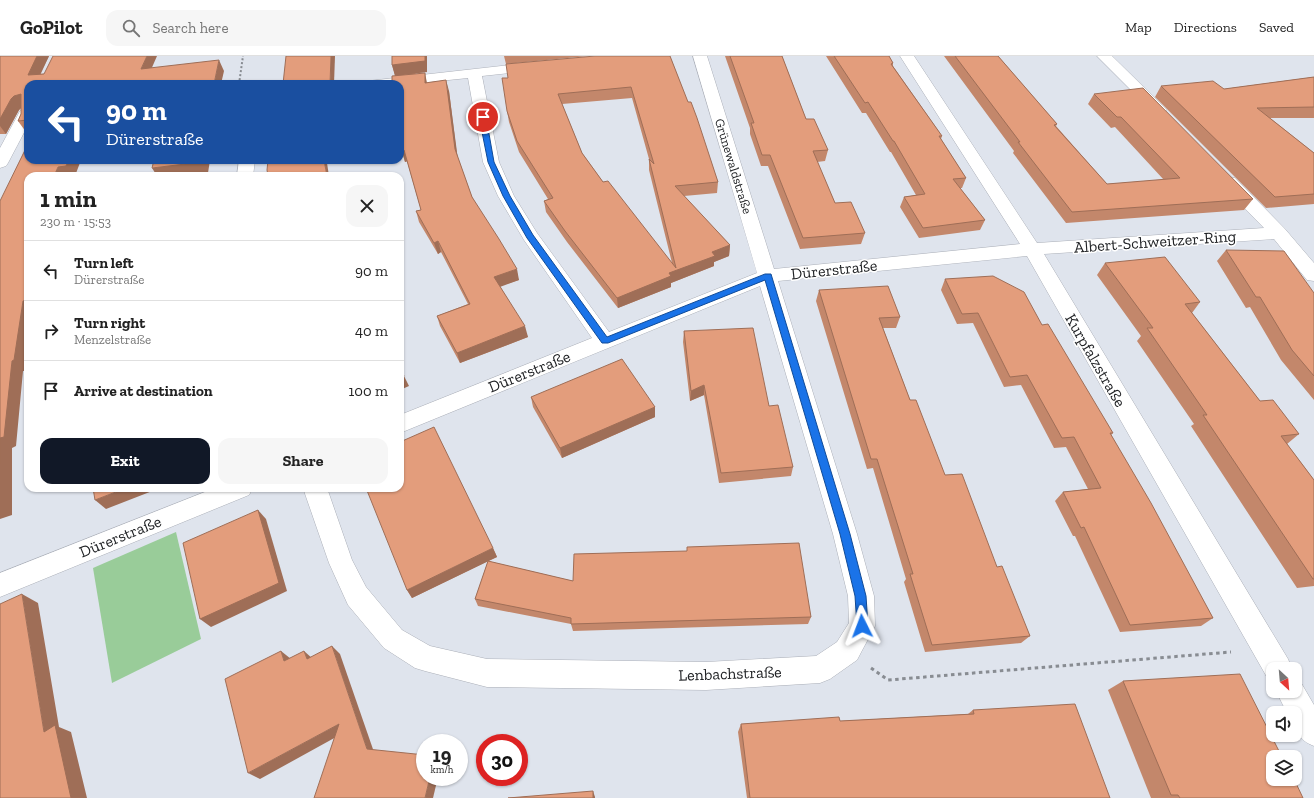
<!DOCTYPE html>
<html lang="en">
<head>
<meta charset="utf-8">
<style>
	body { margin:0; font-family:"Zilla Slab",serif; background:#f6f6f6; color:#222; height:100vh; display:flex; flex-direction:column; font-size:15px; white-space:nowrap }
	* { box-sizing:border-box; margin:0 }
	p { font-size:13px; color:#767676 }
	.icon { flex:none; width:22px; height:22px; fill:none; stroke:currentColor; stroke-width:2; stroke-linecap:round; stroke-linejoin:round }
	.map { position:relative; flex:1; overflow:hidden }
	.drawer { position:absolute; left:24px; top:116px; width:380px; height:320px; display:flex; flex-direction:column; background:#fff; border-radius:12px; box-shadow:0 1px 3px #0004 }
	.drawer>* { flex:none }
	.hud { position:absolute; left:24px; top:24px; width:380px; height:84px; border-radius:12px; box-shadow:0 1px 3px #0004; background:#1a4fa0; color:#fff; overflow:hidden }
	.needle { width:26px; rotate:154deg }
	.buttons { position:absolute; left:1266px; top:606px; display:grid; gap:8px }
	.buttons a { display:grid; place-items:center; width:36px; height:36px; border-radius:8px; background:#fff; box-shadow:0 1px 3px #0004; font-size:20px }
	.speed { position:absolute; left:416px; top:678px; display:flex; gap:8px; font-size:20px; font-weight:700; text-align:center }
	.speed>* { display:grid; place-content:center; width:52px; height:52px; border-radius:50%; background:#fff; box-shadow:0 1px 3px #0004; line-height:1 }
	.speed small { font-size:10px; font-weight:400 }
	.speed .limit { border:6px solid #d22; background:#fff; color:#111 }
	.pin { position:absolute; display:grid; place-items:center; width:34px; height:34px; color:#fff; margin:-17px; border:2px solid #fff; border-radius:50%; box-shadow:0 1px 4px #0007 }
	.me { position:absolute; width:44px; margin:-22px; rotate:357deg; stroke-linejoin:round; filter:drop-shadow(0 0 3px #0008) }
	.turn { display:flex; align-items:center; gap:14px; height:84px; padding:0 16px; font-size:18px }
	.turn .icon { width:52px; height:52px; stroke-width:2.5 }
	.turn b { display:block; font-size:28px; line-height:34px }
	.round { display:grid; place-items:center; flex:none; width:42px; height:42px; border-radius:12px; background:#f6f6f6 }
	.summary { display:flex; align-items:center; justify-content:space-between; height:68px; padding:0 16px }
	h1 { font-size:24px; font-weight:700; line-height:30px }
	.action { display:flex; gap:8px; margin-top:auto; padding:8px 16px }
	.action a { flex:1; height:46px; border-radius:12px; background:#111827; color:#fff; font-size:16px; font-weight:700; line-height:46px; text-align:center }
	.action a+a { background:#f6f6f6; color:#222 }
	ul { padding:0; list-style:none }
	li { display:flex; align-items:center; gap:12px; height:60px; padding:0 16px; border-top:1px solid #e0e0e0 }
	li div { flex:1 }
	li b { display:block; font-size:15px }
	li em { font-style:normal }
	header { display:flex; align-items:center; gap:24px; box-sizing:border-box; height:56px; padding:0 20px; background:#fff; border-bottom:1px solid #e0e0e0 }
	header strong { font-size:19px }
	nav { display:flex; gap:22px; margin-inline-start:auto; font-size:14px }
	.search { width:280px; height:36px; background:#f6f6f6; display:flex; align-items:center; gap:10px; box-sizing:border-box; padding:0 14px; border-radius:12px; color:#767676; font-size:15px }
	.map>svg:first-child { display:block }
	.green { fill:#9c9 }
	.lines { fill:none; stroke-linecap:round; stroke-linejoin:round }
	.minor-casing { stroke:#abafb8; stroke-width:1 }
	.path-far1 { stroke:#888c92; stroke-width:2; stroke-dasharray:2 2; stroke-linecap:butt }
	.path { stroke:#888c92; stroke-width:3; stroke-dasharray:3.5 3.5; stroke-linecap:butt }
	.minor { fill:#fff; fill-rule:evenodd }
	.wall { fill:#c3876b; fill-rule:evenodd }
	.shaded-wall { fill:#9f6e57 }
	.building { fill:#e39d7c; stroke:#9f6e57; fill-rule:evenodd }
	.route { fill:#1a73e8; stroke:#114b97 }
	.labels { text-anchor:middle; stroke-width:3; stroke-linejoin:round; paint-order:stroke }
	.far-street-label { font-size:13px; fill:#202225; stroke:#fff }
	.street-label { font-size:16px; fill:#202225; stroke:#fff }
</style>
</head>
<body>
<header>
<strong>GoPilot</strong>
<div class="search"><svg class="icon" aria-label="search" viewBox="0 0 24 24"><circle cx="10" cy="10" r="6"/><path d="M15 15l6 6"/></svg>Search here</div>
<nav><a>Map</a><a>Directions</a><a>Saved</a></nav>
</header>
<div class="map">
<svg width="1314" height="742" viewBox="0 0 1314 742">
	<rect width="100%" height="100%" fill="#dfe4ed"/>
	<polygon class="green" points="176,476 201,583 112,627 93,512"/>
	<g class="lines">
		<defs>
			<g id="minor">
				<polygon points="693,0 707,0 774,213 1020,188 900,0 914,0 1037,187 1264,172 1223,130 1221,126 1223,122 1229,121 1235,122 1285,173 1314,207 1314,225 1307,224 1274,183 1044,198 1288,603 1292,613 1273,613 1273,625 1268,623 1027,200 778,225 857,478 874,540 875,570 857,604 830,623 820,627 706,634 487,631 425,615 415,612 384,592 348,549 329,507 303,432 327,432 352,504 366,531 402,574 430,590 487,603 706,606 816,600 837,586 849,567 848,540 833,478 760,230 400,377 400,359 592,282 524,184 498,140 483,106 468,22 400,29 400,28 366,28 368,25 537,6 542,7 544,10 542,13 537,14 482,20 499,106 514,140 537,177 609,276 757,217"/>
				<polygon points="1097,0 1112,0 1164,51 1167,54 1164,57 1159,59 1154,57"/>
				<polygon points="28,50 28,69 8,107 6,110 0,112 0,92 20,55 23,52"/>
				<polygon points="239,104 255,104 253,120 237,120"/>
				<polygon points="215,432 253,432 249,439 0,541 0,517"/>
				<path d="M1295,623l5,2 14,24v41c-16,-6 -19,-16 -19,-33h-8l-11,-22h19z"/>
			</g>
		</defs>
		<use href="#minor" class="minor-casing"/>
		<polyline class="path-far1" points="239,28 243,0"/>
		<polyline class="path" points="871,612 888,624 1231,596"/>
		<use href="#minor" class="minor"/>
	</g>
	<g class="wall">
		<polygon points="0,0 49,0 40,18 152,12 224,15 28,28 28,76 26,76 18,65 21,58 21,52 19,54 6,78 0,78"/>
		<polygon points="504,0 588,0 506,8"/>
		<path d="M670,0l48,126 -1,11 -33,3 46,49 -1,11 -15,6v4l-43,17v4l-53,21 -51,-66 -21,-30 -2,-11 4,-2 -29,-47 -10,-30 -2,-11 1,-33zM632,42l17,61v11l23,93 -69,-81 -21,-29 -20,-49z"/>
		<polygon points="725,0 782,0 806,63 828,94 825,105 817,106 835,147 865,177 861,188 800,193 768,110 761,110 750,78 750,72"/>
		<polygon points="826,0 889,0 893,7 893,10 942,80 941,83 966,122 962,132 960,132 985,164 980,174 919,182 900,151 904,141 916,139 891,96 890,96 866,57 862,57"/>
		<polygon points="944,0 998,0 1057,68 1056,70 1107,128 1164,124 1115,71 1111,72 1088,48 1094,38 1253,143 1244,154 1066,167 1013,97 1014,95"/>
		<polygon points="392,9 427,16 415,17 427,27 449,35 457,99 472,141 519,224 500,230 528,281 460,307 440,270 437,260 468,248 441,196 438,198 419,166 416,155 421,154 407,105 405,106 402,95 395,19"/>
		<polygon points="1314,21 1314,62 1270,62 1314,97 1314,148 1266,152 1155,41 1161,30 1224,33"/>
		<polygon points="1226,194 1314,237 1314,344 1281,304 1250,251 1246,252 1217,205"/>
		<polygon points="1105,207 1200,246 1192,257 1260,345 1299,378 1287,388 1314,424 1314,530 1297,532 1191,370 1194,368 1137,285 1141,280 1097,219"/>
		<polygon points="945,223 1042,269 1113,377 1111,379 1213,562 1201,570 1120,576 1075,480 1073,480 1055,445 1063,436 1088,433 1066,391 1054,392 1021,329 1004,331 973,267 957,268 941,234"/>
		<polygon points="819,234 900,261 896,272 883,272 910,344 945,419 997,511 1030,580 1021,587 925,596 904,526 906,523 873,412 867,413 816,245"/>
		<polygon points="684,275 769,350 793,411 791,420 719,427 704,339 690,345 683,286"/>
		<polygon points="531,341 655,351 655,361 562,402 533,351"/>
		<polygon points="687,491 811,561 808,568 573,575 571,568 478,550 475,543 488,505 412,542 407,534 493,492 497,501 488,505 573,525 687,495"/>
		<polygon points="1123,625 1303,742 1151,742 1108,634"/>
		<polygon points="973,654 1110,742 747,742 738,676 741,668 840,665 968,658"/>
	</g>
	<g class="shaded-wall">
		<polygon points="37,0 49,0 36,28 28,19"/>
		<polygon points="147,0 157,0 147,23 141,13"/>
		<polygon points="331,0 335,0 334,28 330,28"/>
		<polygon points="425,0 427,0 427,16 395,20 392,9"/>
		<polygon points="219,4 224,15 221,28 214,28"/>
		<polygon points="425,17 427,27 425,27"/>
		<polygon points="446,24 449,35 458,104 455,93"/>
		<polygon points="21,38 22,51 19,54 6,78 0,70 0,63 11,43 14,40"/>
		<polygon points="404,94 408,105 405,106 402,95"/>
		<polygon points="69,104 81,104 75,120 54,120 58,111"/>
		<polygon points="202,104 210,104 208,117 183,120 157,120 152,112"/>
		<polygon points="324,104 332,104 332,106 327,107 329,120 327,120"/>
		<polygon points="438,185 441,196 438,198 434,187"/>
		<polygon points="730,189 729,200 714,206 714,210 671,227 671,231 618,252 617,242 712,196"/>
		<polygon points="517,213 519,224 497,232 494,221"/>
		<polygon points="28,244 28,290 25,315 23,315 16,390 12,392 12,459 0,463 0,382 12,305 23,245"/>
		<polygon points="525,270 528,281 460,307 457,297"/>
		<polygon points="404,320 409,330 400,334 400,322"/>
		<polygon points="704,329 704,339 690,345 691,335"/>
		<polygon points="655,351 655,361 562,402 560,392"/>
		<polygon points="126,432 160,432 106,453 95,444"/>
		<polygon points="258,454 266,463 287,535 211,571 200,563"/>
		<polygon points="493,492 497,501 412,542 407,534"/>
		<polygon points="22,538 38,547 59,671 71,676 87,742 71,742 44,676"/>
		<polygon points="332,590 340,598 375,699 367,693"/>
		<polygon points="281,595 291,603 284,605"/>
		<polygon points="304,595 313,603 307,603"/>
		<polygon points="339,668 347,675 260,723 248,717"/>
		<polygon points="430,721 438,721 433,742 425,742"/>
		<polygon points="593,735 595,741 595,742 593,742"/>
	</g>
	<g class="building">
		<polygon points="0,0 37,0 28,19 44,18 53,0 147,0 141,13 219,4 214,28 28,28 28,64 18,65 21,58 21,38 14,40 11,43 0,63"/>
		<polygon points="286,0 331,0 330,28 283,28"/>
		<polygon points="392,0 425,0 425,5 392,9"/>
		<path d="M595,0h75l18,46h3l6,16 21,64 -43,4 55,59 -18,7 3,4 -46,17 2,3 -54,22 -52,-67 -21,-30 9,-3 -36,-57 -10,-30 -5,-33h6l-2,-14zM631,31l23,77 -5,-5 27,109 -68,-87 -5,1 -21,-29 -24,-59z"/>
		<polygon points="730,0 782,0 806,63 814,63 828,94 813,95 835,147 851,146 865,177 803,182 770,99 762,99 751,67 754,67"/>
		<polygon points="834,0 889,0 893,7 891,8 942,80 939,80 966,122 953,123 985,164 923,172 904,141 925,138 894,85 893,85 868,46 865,47"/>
		<polygon points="955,0 998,0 1057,68 1054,69 1107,128 1180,122 1121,61 1117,61 1094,38 1143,32 1253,143 1072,156 1018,86 1020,86"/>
		<polygon points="425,17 425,27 446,24 455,93 472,141 499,183 517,213 494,221 525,270 457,297 437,260 470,248 438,185 434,187 416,155 421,154 404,94 402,95 400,78 400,28 392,28 392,20"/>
		<polygon points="1314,21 1314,51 1257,52 1314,97 1314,138 1275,141 1161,30 1213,25 1224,33"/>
		<polygon points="28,88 28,104 69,104 66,110 58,111 54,120 28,120 28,244 23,245 14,304 12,305 4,381 0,382 0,408 0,145"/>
		<polygon points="154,104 202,104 202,106 152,112"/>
		<polygon points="268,104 324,104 327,120 268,120 267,114"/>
		<polygon points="1226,194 1284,195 1314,237 1314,320 1292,294 1260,241 1256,241"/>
		<polygon points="1165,201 1200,246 1185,248 1260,345 1273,344 1299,378 1281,380 1314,424 1314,523 1313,523 1203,359 1207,359 1147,272 1153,272 1105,207"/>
		<polygon points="993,220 1024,236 1042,269 1048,268 1113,377 1110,377 1151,447 1213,562 1130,569 1084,471 1081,472 1063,436 1101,432 1074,381 1062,382 1027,319 1010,321 978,257 962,258 945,223"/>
		<polygon points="888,230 900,261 879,262 910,344 916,344 945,419 962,418 997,511 1002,510 1030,580 932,589 910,518 913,518 877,403 871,403 819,234"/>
		<polygon points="753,272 769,350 778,349 793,411 721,417 704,329 691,335 684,275"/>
		<polygon points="622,303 655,351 560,392 531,341"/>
		<polygon points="400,312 404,320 400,322"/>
		<polygon points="434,371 493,492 407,534 366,432 400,432 400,386"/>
		<polygon points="93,432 126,432 95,444"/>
		<polygon points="258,454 279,527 200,563 183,487"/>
		<polygon points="799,487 811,561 571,568 571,562 475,543 488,505 573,525 574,498 687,495 687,491"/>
		<polygon points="22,538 44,676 55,669 71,742 0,742 0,548"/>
		<polygon points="332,590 367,693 425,699 425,721 430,721 425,742 314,742 339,668 248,717 225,623 281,595 284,605 304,595 307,603"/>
		<polygon points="1240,618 1282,701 1273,701 1273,723 1294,723 1303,742 1180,742 1178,739 1171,739 1123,625"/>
		<polygon points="1075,648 1110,742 750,742 741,668 839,661 840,665 974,658 973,654"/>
		<polygon points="593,735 593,742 508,742"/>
	</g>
	<polygon class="route" points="483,59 486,61 494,106 510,140 533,179 607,281 765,218 771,218 850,478 866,540 868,570 866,574 862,575 858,574 857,570 855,540 840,478 765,224 608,287 602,287 527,182 503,140 488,106 479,61"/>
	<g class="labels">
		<g class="far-street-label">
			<text transform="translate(734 110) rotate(73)" y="5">Grünewaldstraße</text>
		</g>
		<g class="street-label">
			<text transform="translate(1155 185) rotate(-4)" y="6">Albert-Schweitzer-Ring</text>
			<text transform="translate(834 213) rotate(-6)" y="6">Dürerstraße</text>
			<text transform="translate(1096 304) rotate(60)" y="6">Kurpfalzstraße</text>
			<text transform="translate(529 315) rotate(-22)" y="6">Dürerstraße</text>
			<text transform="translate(120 480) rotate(-22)" y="6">Dürerstraße</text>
			<text transform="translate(730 617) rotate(-2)" y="6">Lenbachstraße</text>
		</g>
	</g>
</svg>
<div class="buttons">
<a><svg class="needle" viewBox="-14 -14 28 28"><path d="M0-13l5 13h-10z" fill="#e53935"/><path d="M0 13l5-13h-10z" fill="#767676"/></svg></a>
<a><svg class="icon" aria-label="sound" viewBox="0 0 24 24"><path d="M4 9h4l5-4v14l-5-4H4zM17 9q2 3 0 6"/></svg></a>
<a><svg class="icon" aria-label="layers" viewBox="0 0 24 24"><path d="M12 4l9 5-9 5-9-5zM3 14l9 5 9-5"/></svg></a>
</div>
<div class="speed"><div>19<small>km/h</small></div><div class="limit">30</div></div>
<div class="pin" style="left:483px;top:61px;background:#d93025"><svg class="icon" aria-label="arrive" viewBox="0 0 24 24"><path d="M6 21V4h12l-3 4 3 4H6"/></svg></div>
<svg class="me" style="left:862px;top:570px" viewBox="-20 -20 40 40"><path d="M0-17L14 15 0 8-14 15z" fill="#1a73e8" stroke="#fff" stroke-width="4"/></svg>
<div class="hud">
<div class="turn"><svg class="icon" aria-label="left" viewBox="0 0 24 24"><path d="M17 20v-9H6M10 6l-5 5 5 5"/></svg><div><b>90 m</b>Dürerstraße</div></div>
</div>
<section class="drawer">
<div class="summary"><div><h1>1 min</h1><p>230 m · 15:53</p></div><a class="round"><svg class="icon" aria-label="close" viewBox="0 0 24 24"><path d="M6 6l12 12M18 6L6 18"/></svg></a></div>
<ul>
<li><svg class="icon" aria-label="left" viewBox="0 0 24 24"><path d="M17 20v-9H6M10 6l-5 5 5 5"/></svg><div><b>Turn left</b><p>Dürerstraße</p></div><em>90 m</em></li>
<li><svg class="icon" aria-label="right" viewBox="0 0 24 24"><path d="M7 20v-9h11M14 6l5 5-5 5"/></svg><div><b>Turn right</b><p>Menzelstraße</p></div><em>40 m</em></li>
<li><svg class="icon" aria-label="arrive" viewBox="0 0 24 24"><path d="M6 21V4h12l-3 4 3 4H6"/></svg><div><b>Arrive at destination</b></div><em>100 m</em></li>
</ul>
<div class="action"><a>Exit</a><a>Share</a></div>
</section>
</div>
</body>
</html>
